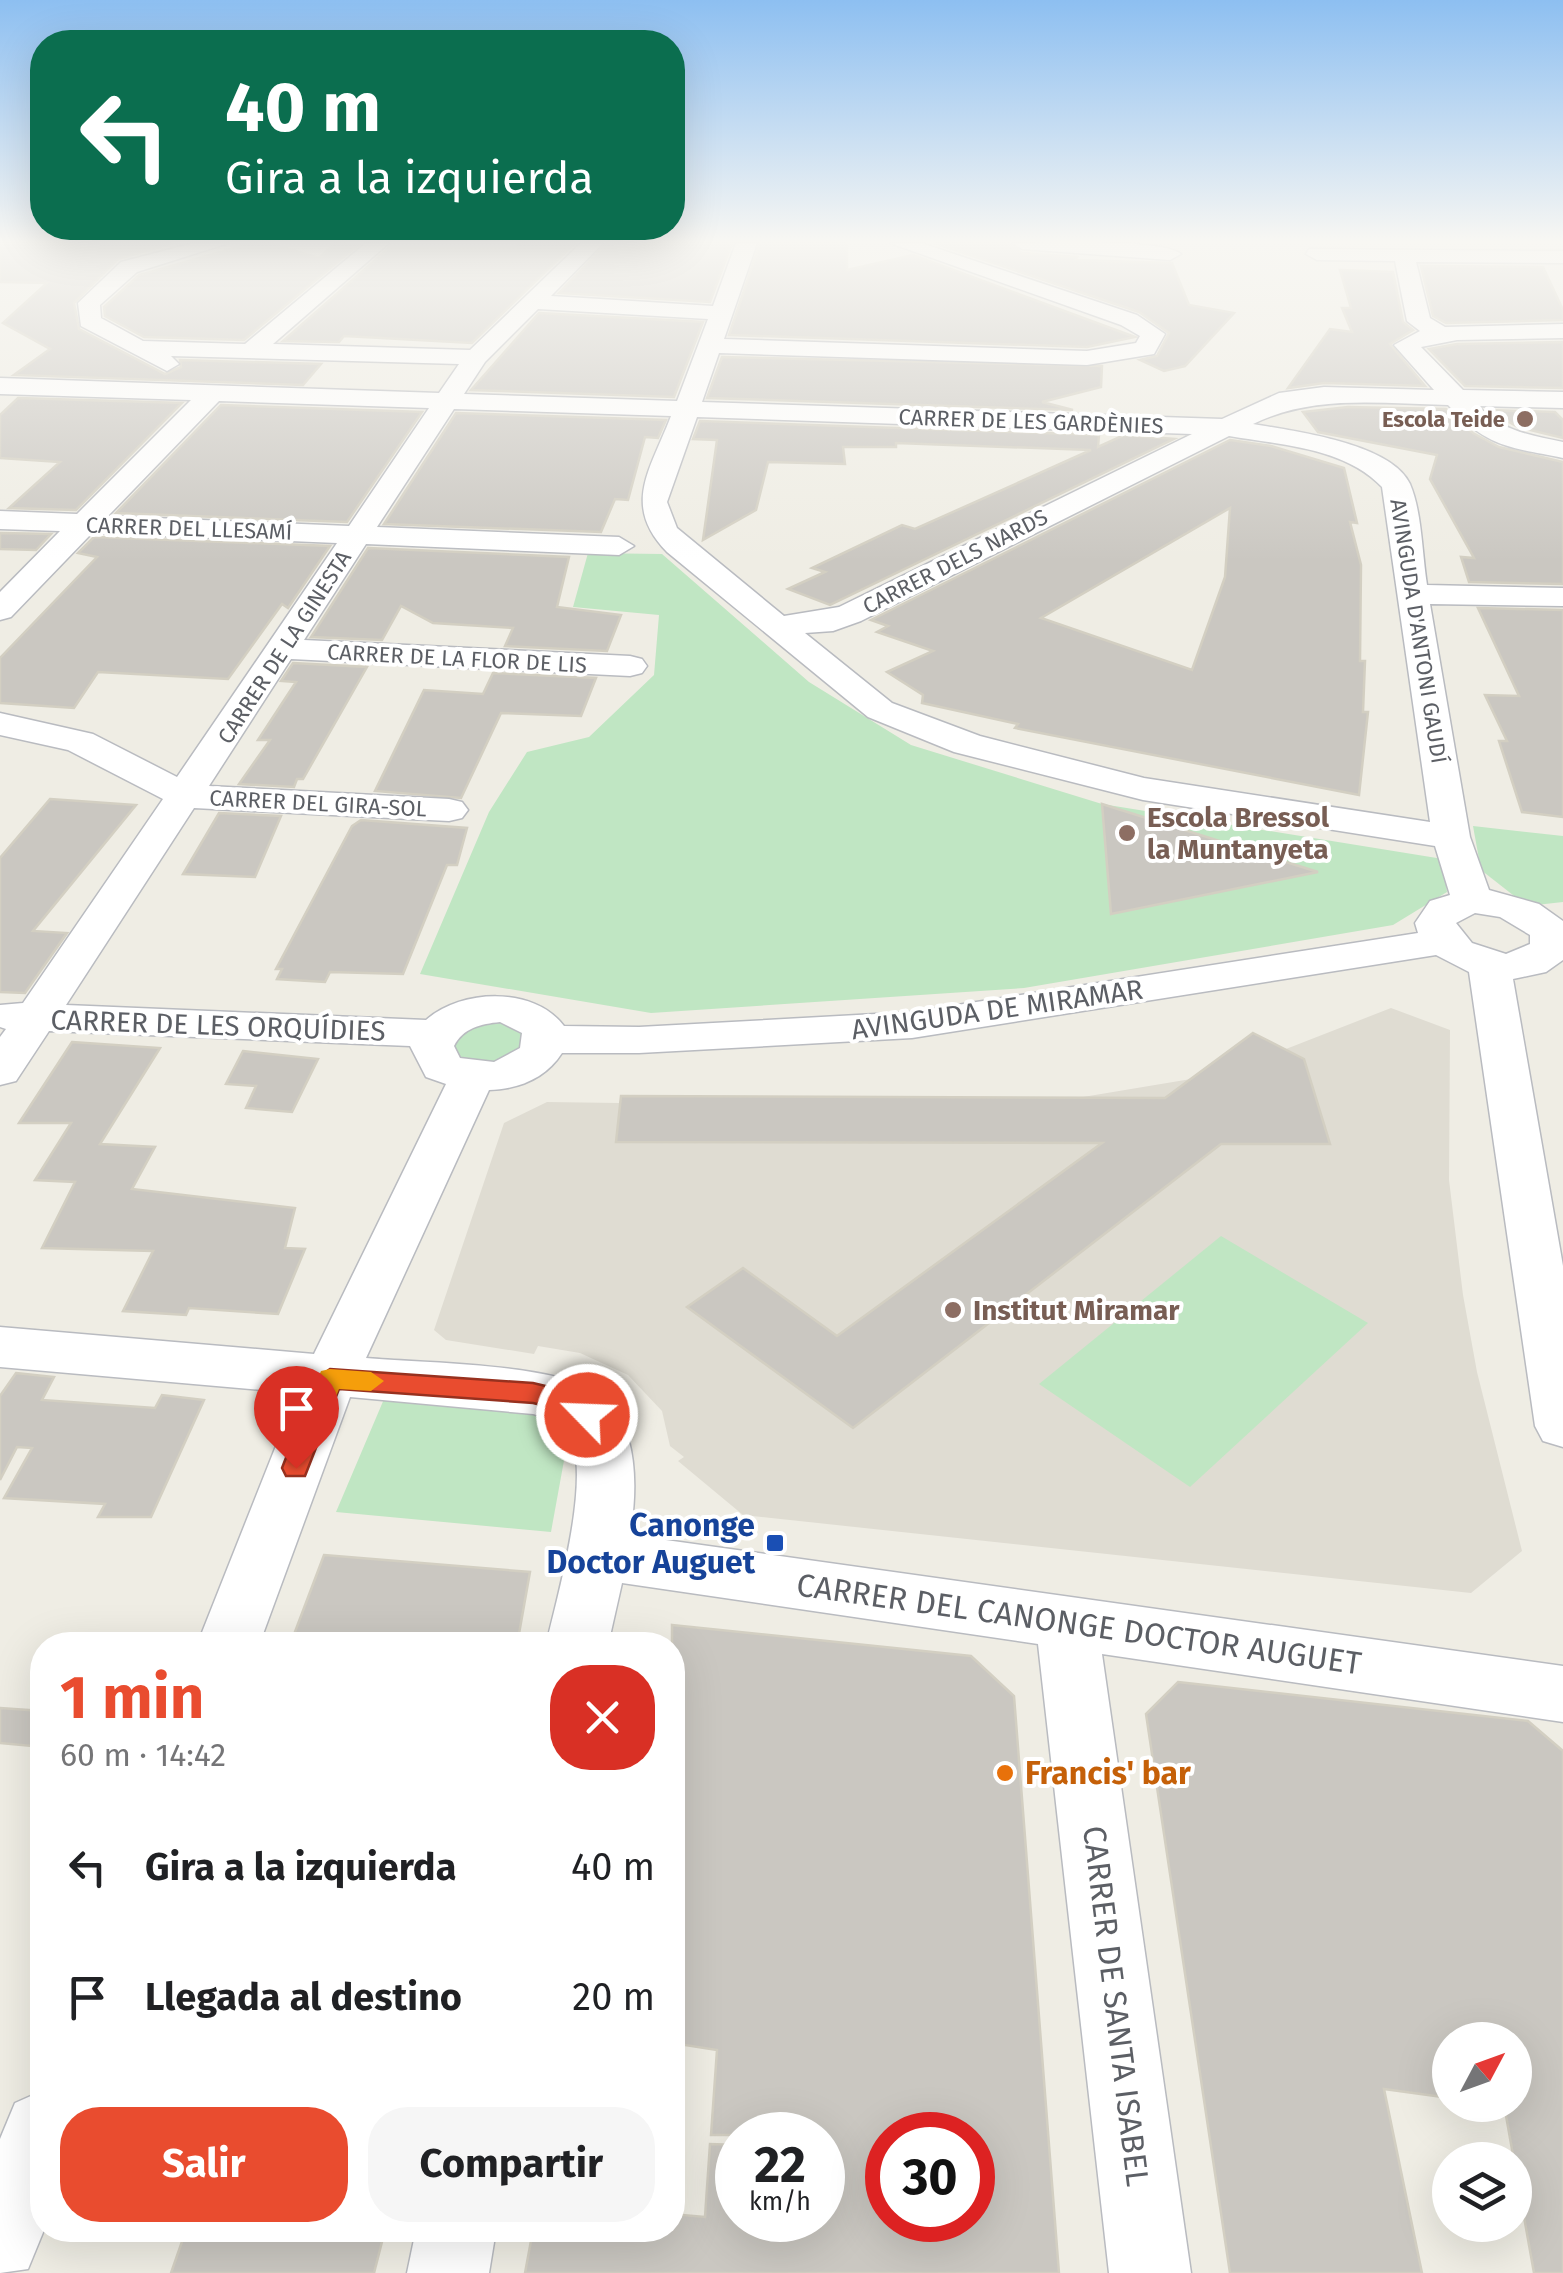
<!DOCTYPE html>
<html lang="es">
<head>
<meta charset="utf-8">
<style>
	body { margin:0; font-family:"Fira Sans",sans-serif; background:#f6f6f6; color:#202124; height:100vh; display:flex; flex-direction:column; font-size:38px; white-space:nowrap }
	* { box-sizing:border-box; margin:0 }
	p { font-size:32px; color:#757577 }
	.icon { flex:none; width:55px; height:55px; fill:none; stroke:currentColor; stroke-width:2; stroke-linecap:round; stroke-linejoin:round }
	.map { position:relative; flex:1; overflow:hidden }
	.sheet { position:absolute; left:30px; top:1632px; width:655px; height:610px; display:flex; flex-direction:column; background:#fff; border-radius:40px; box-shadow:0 10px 40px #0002 }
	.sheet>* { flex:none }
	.hud { position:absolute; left:30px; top:30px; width:655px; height:210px; border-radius:40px; box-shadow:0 10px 40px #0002; background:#0b6e4f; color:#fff; overflow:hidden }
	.needle { width:65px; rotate:49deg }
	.fabs { position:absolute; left:1432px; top:2022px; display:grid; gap:20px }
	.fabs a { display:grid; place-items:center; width:100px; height:100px; border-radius:50%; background:#fff; box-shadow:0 10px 40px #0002; font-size:50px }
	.speed { position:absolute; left:715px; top:2112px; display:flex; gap:20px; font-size:50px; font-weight:700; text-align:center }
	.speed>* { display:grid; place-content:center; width:130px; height:130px; border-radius:50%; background:#fff; box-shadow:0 10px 40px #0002; line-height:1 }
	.speed small { font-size:25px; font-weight:400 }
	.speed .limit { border:15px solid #d22; background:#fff; color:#111 }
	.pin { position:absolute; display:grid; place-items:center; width:85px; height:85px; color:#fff; margin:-102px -42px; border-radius:50% 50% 50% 0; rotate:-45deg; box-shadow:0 0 10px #0007 }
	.pin .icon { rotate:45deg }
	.me { position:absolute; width:110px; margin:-55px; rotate:294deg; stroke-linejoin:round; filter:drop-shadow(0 0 8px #0008) }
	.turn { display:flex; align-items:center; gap:35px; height:210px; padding:0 30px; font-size:45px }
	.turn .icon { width:130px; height:130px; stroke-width:2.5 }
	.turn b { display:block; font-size:70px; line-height:85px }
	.round { display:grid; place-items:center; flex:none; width:105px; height:105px; border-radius:40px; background:#f6f6f6 }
	.headline { display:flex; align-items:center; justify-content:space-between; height:170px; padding:0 30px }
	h1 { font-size:60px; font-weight:700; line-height:75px; color:#e94c2f }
	.action { display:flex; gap:20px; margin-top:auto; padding:20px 30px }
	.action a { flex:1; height:115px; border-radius:40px; background:#e94c2f; color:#fff; font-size:40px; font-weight:700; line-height:115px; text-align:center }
	.action a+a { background:#f6f6f6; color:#202124 }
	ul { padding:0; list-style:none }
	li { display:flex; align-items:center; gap:30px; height:130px; padding:0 30px }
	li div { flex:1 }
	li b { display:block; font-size:38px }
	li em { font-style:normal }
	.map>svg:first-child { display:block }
	.education { fill:#dfdcd2 }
	.green { fill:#c0e6c3 }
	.building { fill:#cac7c1; stroke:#d3cfc2; stroke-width:2.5; fill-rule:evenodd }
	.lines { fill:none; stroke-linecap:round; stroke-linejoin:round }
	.street-casing { stroke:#b9bbc0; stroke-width:3 }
	.street { fill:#fff; fill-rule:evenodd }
	.route { fill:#e94c2f; stroke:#97311f; stroke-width:2.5 }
	.slow { fill:#f59e0b }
	.education-dot { fill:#8d6e63; stroke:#fff; stroke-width:4 }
	.transit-dot { fill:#1a4fb4; stroke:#fff; stroke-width:4 }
	.food-dot { fill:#e8710a; stroke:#fff; stroke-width:4 }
	.labels { text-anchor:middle; stroke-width:8; stroke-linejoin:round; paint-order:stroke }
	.far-education-label { font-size:22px; font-weight:bold; fill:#785e54; stroke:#fff; text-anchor:end }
	.far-street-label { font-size:22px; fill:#5c5f65; stroke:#fff }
	.education-label { font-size:28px; font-weight:bold; fill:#785e54; stroke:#fff; text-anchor:start }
	.street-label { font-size:28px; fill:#5c5f65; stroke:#fff }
	.near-transit-label { font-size:32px; font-weight:bold; fill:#164399; stroke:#fff; text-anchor:end }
	.near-street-label { font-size:32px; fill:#5c5f65; stroke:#fff }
	.near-food-label { font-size:32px; font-weight:bold; fill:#c56008; stroke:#fff; text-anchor:start }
</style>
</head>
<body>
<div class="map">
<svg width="1563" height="2273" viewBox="0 0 1563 2273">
	<rect width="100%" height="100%" fill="#efede4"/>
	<polygon class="education" points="1391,1008 1450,1030 1449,1180 1463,1295 1477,1372 1522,1551 1471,1593 743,1515 678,1461 684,1457 670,1446 662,1411 628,1375 580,1353 538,1346 534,1354 446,1340 434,1330 504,1123 547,1102 619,1103 621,1097 1077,1098 1191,1079 1253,1033 1286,1049"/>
	<g class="green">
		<polygon points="588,553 662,554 809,682 911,745 1102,804 1443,859 1447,892 1393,925 1024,988 651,1013 420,974 489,812 527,752 589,737 654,675 659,615 573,607"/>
		<polygon points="1473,826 1563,836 1563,902 1527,906 1481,870"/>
		<path d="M495,1021l14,1 23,19 -23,24 -45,-2 -11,-17c8,-18 24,-20 42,-25z"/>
		<polygon points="1221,1236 1368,1323 1190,1487 1039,1384"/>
		<path d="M387,1392c61,5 141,-4 180,52l-16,88 -215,-20z"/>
	</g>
	<g class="building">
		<polygon points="0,243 173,243 118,259 74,303 79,329 165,374 181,367 180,360 321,364 303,385 14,375 50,349 3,323 47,283 0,282"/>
		<polygon points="252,243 269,243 319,258 335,243 358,245 244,340 144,337 105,316 104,307 139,275"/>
		<polygon points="520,243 575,243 472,343 344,336 339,342 283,341 390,247 516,248"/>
		<polygon points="607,243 732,243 710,302 559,293"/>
		<polygon points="760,243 847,243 847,270 913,255 1135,337 1087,347 729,335"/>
		<polygon points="934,243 1008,243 1022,253 1077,257 1075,260 1172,263 1189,305 1234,313 1185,366 1164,371 1140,360 1157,356 1169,333 1139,312"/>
		<polygon points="1421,266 1543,267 1563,310 1563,320 1446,323 1433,316"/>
		<polygon points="1340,270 1393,272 1403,322 1413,330 1390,344 1425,386 1324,383 1288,388 1330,329 1352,332 1342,308 1351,308"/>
		<polygon points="539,313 703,322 674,397 471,390"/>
		<polygon points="1563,342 1563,388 1465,386 1429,349 1457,344"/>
		<polygon points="722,357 1102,366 1101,387 1042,402 1073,410 707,398"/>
		<polygon points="18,398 182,403 76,510 9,508 60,462 0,458 0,415"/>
		<polygon points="221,405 422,412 347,522 116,513"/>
		<polygon points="1348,407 1446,409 1473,433 1499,447 1563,462 1563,584 1469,582 1461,557 1474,558 1430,479 1437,455 1318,432 1303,412"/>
		<polygon points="1488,410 1555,412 1563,420 1563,438 1518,427"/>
		<polygon points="456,413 666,420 658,438 645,437 628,500 615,499 601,532 384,524"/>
		<polygon points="700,421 1099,435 1098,447 1124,435 1174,439 830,605 788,589 825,572 812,568 902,525 915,529 1091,450 896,443 896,447 843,447 845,464 768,462 756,510 703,540 717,440 693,439"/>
		<path d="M1230,440l41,6 73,22 13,55 -7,-1 11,43 -1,96h5l-2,51h5l-9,83 -344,-67 3,-4 -96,-21 1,-8 -36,-23 46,-21 -56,-19 11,-6 -17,-6zM1230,508l-5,69 -33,93 -151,-52z"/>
		<polygon points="0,533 51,534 36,550 0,549"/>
		<polygon points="94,537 330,546 288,608 282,604 228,679 98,672 74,708 0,703 0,658 97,557 78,553"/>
		<polygon points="368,548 569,557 557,607 621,615 607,651 505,646 513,628 433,623 401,606 382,640 311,637"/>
		<polygon points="1478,608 1563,610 1563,817 1522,812 1499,741 1507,741 1485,695 1519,696"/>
		<polygon points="293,663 367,667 303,779 297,779 294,787 239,784 270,740 258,740 296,682 281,681"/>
		<polygon points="493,673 596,678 581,716 501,713 461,798 375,791 424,690 483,694"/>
		<polygon points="50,799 136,805 33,931 67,933 25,993 0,992 0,858"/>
		<polygon points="1102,804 1318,872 1111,914"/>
		<polygon points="219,813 281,816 255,877 183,874"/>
		<polygon points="361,820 467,828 457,865 447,865 403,974 330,972 325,982 277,979 282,969 276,969 352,826"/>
		<polygon points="1253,1033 1304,1059 1330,1144 1221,1144 853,1428 687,1307 743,1268 837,1336 1102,1143 616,1142 621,1096 1165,1098"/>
		<polygon points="72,1042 160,1048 100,1144 155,1147 132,1189 295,1208 285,1248 305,1249 278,1314 189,1308 186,1315 123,1311 153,1251 42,1248 75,1182 35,1180 71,1123 19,1123"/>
		<polygon points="243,1051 318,1059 292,1112 246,1108 256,1086 226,1084"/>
		<polygon points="16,1373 54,1377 42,1400 155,1408 162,1395 204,1400 151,1517 98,1517 105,1504 4,1498 32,1448 17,1447 0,1480 0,1396"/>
		<polygon points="324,1555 530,1572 517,1645 290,1645"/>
		<path d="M672,1625l299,31 43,40 45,577h-534l8,-43h139v-16l33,3 5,-73 28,1v75h84v-85h-111l6,-85 -45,-7zM888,2135h84v85h-84z"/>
		<polygon points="1178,1682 1528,1721 1563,1751 1563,2273 1534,2273 1505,2110 1481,2105 1515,2105 1515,2040 1450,2040 1450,2098 1384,2089 1422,2273 1230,2273 1146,1714"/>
		<polygon points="0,1708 42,1711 42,1747 0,1743"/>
		<polygon points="186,2230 385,2230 374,2273 171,2273"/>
	</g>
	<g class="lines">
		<defs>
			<g id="street">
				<path d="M194,243h35l-92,29 -37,33 1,13 42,23 102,3 121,-101h23l-116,101 197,6 111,-107h22l-52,53 162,10 23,-63h21l-33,96 363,12 49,-8 4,-7 -19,-11 -231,-82h31l216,72 28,19 -11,20 -67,11 -368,-12 -17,49 520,17 57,-26 45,-6 110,3 -40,-45 26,-14 -13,-10 -12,-60 -78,-1 -11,-6 3,-5 254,2v12l-147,-1 14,56 15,9 118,-3v14l-106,2 -36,7 42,43 100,2v16l-85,-2c24,25 51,29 85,36v16c-54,-11 -75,-10 -115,-53 -67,-1 -134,-11 -195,19 40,7 138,19 157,60 12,28 12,70 17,101l136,3v18l-133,-2 40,233 19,53 50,14 24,17v39l-17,12 -33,7 50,287v181l-20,-6 -8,-15 -66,-454 -33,-17 -524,83 -273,15h-77c-16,25 -43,36 -73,37l-123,268c55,5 196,5 236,38 38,32 35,96 28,139l933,131v56l-461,-68 89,619h-82l-71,-629 -416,-61 -14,62h-62c10,-44 49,-177 21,-214 -8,-11 -21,-14 -34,-17l-183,-17 -91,248h-62l100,-252 -297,-26v-40l314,27 132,-270 -20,-7 -16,-31 -361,-15 -33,50 -16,4v-48l6,-8 -6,-2v-22l23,-2 140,-204 -95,-49 -68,-15v-22l93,21 84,43 160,-234 -245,-10 -81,84 -11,3v-28l60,-61 -60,-2v-18l77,3 114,-114 -191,-6v-16l439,15 20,-29 -288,-8 8,8 -12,7 -86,-45 -3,-23 43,-41zM538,309l170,10 -31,82 -213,-7 21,-32zM219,401l210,7 -80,118 -241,-10zM454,409l217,7c-20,53 -50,89 -4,136l201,165 86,35 189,48 292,46 15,49 -20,6 -15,22 3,10 -506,79 -273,15 -75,-1c-30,-40 -103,-37 -138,-6l-360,-15 128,-197 255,13 13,-3 6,-8 -6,-8 -13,-3 -240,-13 82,-127 339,17 12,-3 5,-7 -5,-7 -12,-3 -326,-16 62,-96 253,11 15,-9 -15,-9 -242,-10zM697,417l495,17 -353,173 -55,9 -107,-88 -10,-26zM1229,436c51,9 115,11 153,51l48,335 -286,-44 -164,-42 -88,-33 -87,-70 28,-2 28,-10zM1475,913l25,4 30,18v9l-24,10 -34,-11 -16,-20zM500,1022l22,11 -2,15 -26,14 -34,-4 -6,-12c9,-18 27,-22 46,-24z"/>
				<path d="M1012,243c30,0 150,-5 169,11l-11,6 -148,-11z"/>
				<polygon points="42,2091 44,2230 28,2269 0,2273 0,2139 15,2103"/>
				<polygon points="416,2230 496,2230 489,2273 407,2273"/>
			</g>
		</defs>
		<use href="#street" class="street-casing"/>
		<use href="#street" class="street"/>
	</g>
	<linearGradient id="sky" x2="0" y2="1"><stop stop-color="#8dbff1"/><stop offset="0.43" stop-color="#f8f7f3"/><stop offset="1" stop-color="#f8f7f3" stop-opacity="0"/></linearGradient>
	<rect width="1563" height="561" fill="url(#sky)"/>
	<polygon class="route" points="330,1369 533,1383 579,1394 600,1415 587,1425 561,1410 533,1403 339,1389 305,1476 286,1476 282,1468 317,1378"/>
	<polygon class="slow" points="330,1369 371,1372 384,1381 371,1391 339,1389 329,1414 310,1414 306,1407 321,1371"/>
	<g class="education-dot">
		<circle cx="1525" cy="419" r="10"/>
		<circle cx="1127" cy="833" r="10"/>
		<circle cx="953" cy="1310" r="10"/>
	</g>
	<rect class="transit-dot" x="765" y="1533" width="20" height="20" rx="5"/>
	<circle class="food-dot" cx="1005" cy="1773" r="10"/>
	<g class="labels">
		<g class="far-education-label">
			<text x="1505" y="427">Escola Teide</text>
		</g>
		<g class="far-street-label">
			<text transform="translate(1031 421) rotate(2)" y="8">CARRER DE LES GARDÈNIES</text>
			<text transform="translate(189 528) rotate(2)" y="8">CARRER DEL LLESAMÍ</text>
			<text transform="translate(955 561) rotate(-27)" y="8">CARRER DELS NARDS</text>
			<text transform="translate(1419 631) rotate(81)" y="8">AVINGUDA D'ANTONI GAUDÍ</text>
			<text transform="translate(284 647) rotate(-57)" y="8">CARRER DE LA GINESTA</text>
			<text transform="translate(457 658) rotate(3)" y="8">CARRER DE LA FLOR DE LIS</text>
			<text transform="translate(318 803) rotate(3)" y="8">CARRER DEL GIRA-SOL</text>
		</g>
		<g class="education-label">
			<text x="1147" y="827">Escola Bressol<tspan x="1147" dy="32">la Muntanyeta</tspan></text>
			<text x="973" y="1320">Institut Miramar</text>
		</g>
		<g class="street-label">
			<text transform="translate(997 1009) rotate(-8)" y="10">AVINGUDA DE MIRAMAR</text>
			<text transform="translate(218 1025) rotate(2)" y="10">CARRER DE LES ORQUÍDIES</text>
		</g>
		<g class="near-transit-label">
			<text x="755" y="1536">Canonge<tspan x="755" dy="37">Doctor Auguet</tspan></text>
		</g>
		<g class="near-street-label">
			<text transform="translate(1079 1624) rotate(8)" y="11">CARRER DEL CANONGE DOCTOR AUGUET</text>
			<text transform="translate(1116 2006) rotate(83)" y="11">CARRER DE SANTA ISABEL</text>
		</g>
		<g class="near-food-label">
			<text x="1025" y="1784">Francis' bar</text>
		</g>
	</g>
</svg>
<div class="fabs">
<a><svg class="needle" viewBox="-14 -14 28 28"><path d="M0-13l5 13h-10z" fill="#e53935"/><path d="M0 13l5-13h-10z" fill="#757577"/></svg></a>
<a><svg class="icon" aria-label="layers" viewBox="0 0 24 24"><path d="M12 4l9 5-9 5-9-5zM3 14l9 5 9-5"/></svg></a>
</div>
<div class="speed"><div>22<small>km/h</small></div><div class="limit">30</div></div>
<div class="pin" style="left:296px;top:1468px;background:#d93025"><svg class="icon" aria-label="arrive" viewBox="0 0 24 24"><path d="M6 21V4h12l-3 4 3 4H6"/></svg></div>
<svg class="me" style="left:587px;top:1415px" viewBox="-20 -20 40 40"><circle r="17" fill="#e94c2f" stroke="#fff" stroke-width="3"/><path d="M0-11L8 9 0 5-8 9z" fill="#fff"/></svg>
<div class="hud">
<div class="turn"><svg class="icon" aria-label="left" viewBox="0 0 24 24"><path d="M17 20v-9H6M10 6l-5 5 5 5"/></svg><div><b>40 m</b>Gira a la izquierda</div></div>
</div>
<section class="sheet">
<div class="headline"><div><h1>1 min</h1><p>60 m · 14:42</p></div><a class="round" style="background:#d93025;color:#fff"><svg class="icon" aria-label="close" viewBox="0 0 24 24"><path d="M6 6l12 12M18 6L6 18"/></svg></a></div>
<ul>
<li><svg class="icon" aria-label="left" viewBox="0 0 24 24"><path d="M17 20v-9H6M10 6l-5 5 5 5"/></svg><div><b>Gira a la izquierda</b></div><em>40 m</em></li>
<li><svg class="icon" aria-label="arrive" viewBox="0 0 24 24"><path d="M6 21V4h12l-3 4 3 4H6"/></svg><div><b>Llegada al destino</b></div><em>20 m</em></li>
</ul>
<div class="action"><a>Salir</a><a>Compartir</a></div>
</section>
</div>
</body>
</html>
